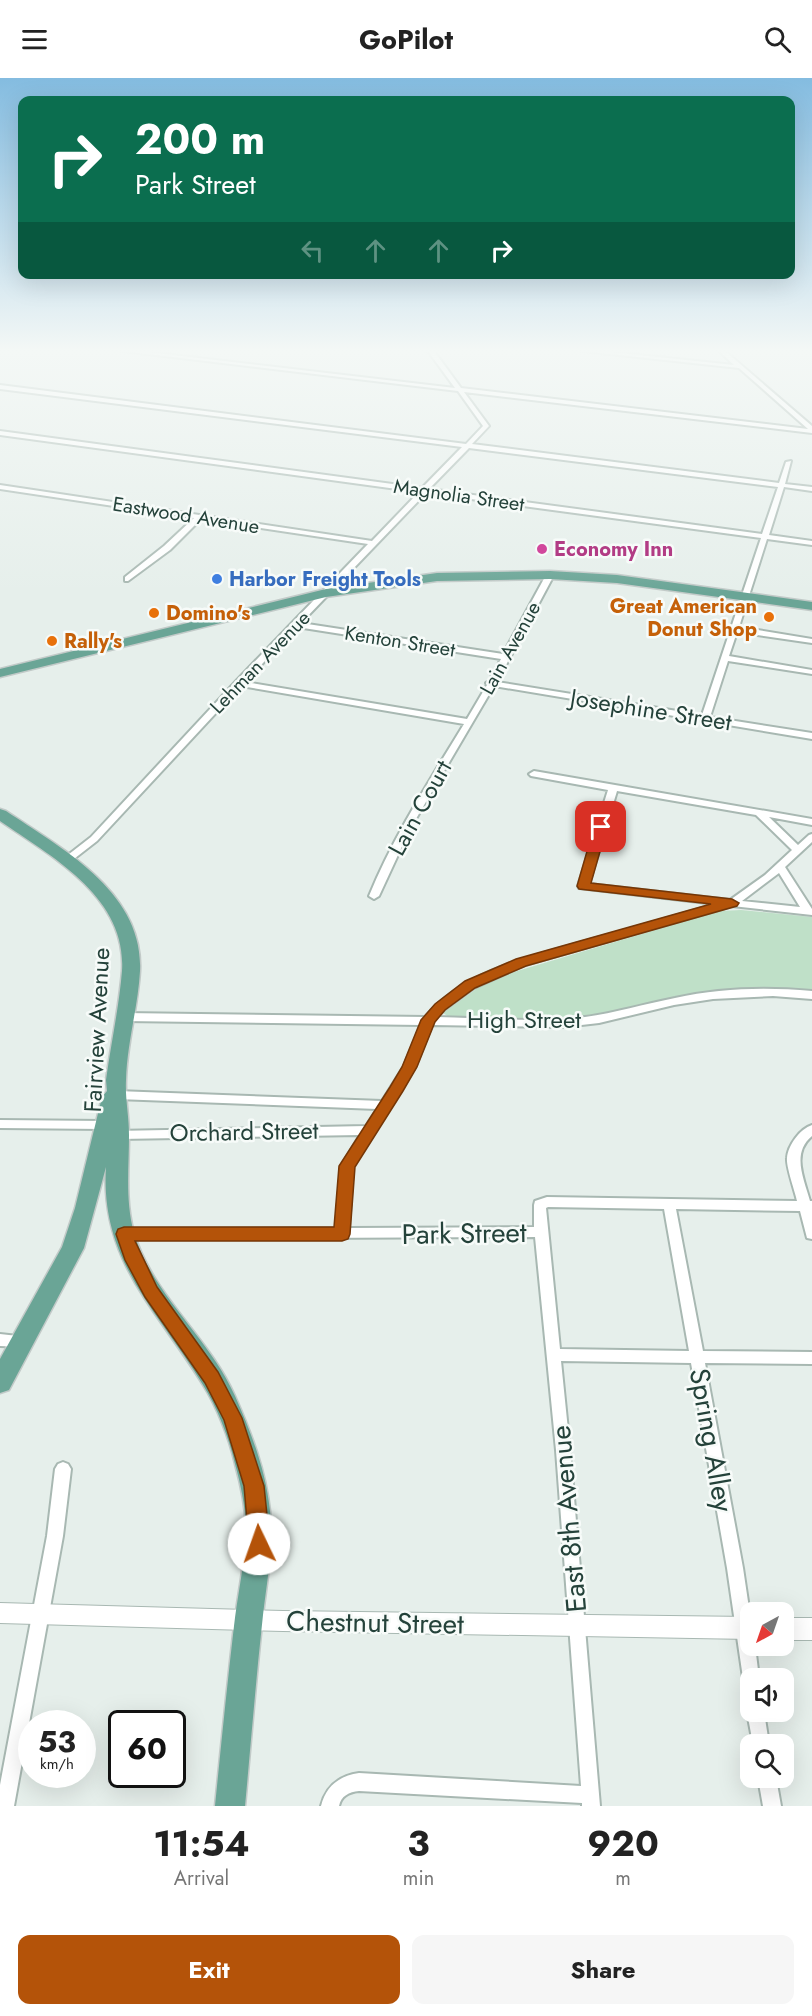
<!DOCTYPE html>
<html lang="en">
<head>
<meta charset="utf-8">
<style>
	body { margin:0; font-family:Jost,sans-serif; background:#f6f6f6; color:#222; height:100vh; display:flex; flex-direction:column; font-size:22px; white-space:nowrap }
	* { box-sizing:border-box; margin:0 }
	p { font-size:20px; color:#767676 }
	.icon { flex:none; width:33px; height:33px; fill:none; stroke:currentColor; stroke-width:2; stroke-linecap:round; stroke-linejoin:round }
	.map { position:relative; height:1728px; overflow:hidden }
	.panel { display:flex; flex-direction:column; background:#fff; flex:1 }
	.panel>* { flex:none }
	.hud { position:absolute; left:18px; top:18px; width:777px; height:183px; border-radius:12px; box-shadow:0 6px 24px #0002; background:#0b6e4f; color:#fff; overflow:hidden }
	.needle { width:39px; rotate:220deg }
	.tools { position:absolute; left:740px; top:1524px; display:grid; gap:12px }
	.tools a { display:grid; place-items:center; width:54px; height:54px; border-radius:12px; background:#fff; box-shadow:0 6px 24px #0002; font-size:30px }
	.speed { position:absolute; left:18px; top:1632px; display:flex; gap:12px; font-size:30px; font-weight:700; text-align:center }
	.speed>* { display:grid; place-content:center; width:78px; height:78px; border-radius:50%; background:#fff; box-shadow:0 6px 24px #0002; line-height:1 }
	.speed small { font-size:15px; font-weight:400 }
	.speed .limit { border:3px solid #111; border-radius:9px; background:#fff; color:#111 }
	.pin { position:absolute; display:grid; place-items:center; width:51px; height:51px; color:#fff; margin:-26px; border-radius:12px; box-shadow:0 3px 9px #0006 }
	.me { position:absolute; width:66px; margin:-33px; rotate:357deg; stroke-linejoin:round; filter:drop-shadow(0 0 4px #0008) }
	.turn { display:flex; align-items:center; gap:21px; height:126px; padding:0 18px; font-size:27px }
	.turn .icon { width:78px; height:78px; stroke-width:2.5 }
	.turn b { display:block; font-size:42px; line-height:51px }
	.lanes { display:flex; align-items:center; height:57px; padding:0 18px; background:#0003; justify-content:center; gap:30px; direction:ltr }
	.lanes .off { opacity:.35 }
	.eta { display:flex; justify-content:space-evenly; align-items:center; height:102px; text-align:center }
	.eta b { font-size:36px; font-weight:700; line-height:42px }
	.primary-button { display:flex; gap:12px; margin-top:auto; padding:12px 18px }
	.primary-button a { flex:1; height:69px; border-radius:12px; background:#b45309; color:#fff; font-size:24px; font-weight:700; line-height:69px; text-align:center }
	.primary-button a+a { background:#f6f6f6; color:#222 }
	header { display:flex; justify-content:space-between; align-items:center; height:78px; padding:0 18px; background:#fff; font-size:27px; font-weight:700 }
	.map>svg:first-child { display:block }
	.green { fill:#bfe0c8 }
	.lines { fill:none; stroke-linecap:round; stroke-linejoin:round }
	.minor-casing { stroke:#a8b8b2; stroke-width:4 }
	.tertiary-casing { stroke:#a8b8b2; stroke-width:2 }
	.primary-casing { stroke:#c2cac8; stroke-width:3 }
	.minor { fill:#fff; fill-rule:evenodd }
	.tertiary { fill:#fff; fill-rule:evenodd }
	.primary { fill:#6aa596; fill-rule:evenodd }
	.route { fill:#b45309; stroke:#753606; stroke-width:1.5 }
	.hotel-dot { fill:#d1479c; stroke:#f7fbf9; stroke-width:2 }
	.shop-dot { fill:#3f7fe0; stroke:#f7fbf9; stroke-width:2 }
	.food-dot { fill:#e8710a; stroke:#f7fbf9; stroke-width:2 }
	.labels { text-anchor:middle; stroke-width:5; stroke-linejoin:round; paint-order:stroke }
	.far-street-label { font-size:20px; fill:#24423a; stroke:#f7fbf9 }
	.far-hotel-label { font-size:20px; font-weight:bold; fill:#b23c85; stroke:#f7fbf9; text-anchor:start }
	.far-shop-label { font-size:20px; font-weight:bold; fill:#366cbe; stroke:#f7fbf9; text-anchor:start }
	.far-food-label { font-size:20px; font-weight:bold; fill:#c56008; stroke:#f7fbf9; text-anchor:start }
	.street-label { font-size:24px; fill:#24423a; stroke:#f7fbf9 }
	.near-street-label { font-size:28px; fill:#24423a; stroke:#f7fbf9 }
</style>
</head>
<body>
<header><svg class="icon" aria-label="menu" viewBox="0 0 24 24"><path d="M4 6h16M4 12h16M4 18h16"/></svg>GoPilot<svg class="icon" aria-label="search" viewBox="0 0 24 24"><circle cx="10" cy="10" r="6"/><path d="M15 15l6 6"/></svg></header>
<div class="map">
<svg width="812" height="1728" viewBox="0 0 812 1728">
	<rect width="100%" height="100%" fill="#e6efeb"/>
	<path class="green" d="M741,832l71,7v74c-38,-6 -81,-3 -119,3 -39,7 -76,21 -116,25 -42,3 -86,-1 -128,-2l-6,-4 36,-26 25,-12 195,-58 22,-6z"/>
	<g class="lines">
		<defs>
			<g id="minor">
				<path d="M122,273h17l316,37 -27,-37h6l27,37 347,41 -69,-61 -157,-17h19l133,14 -15,-14h6l87,75v7l-348,-41 25,34 -17,18 307,39 7,-21 5,-1 -6,23 27,3v4l-28,-4 -15,48 43,6v4l-45,-6 -28,88 73,12v4l-75,-11 -8,24 83,14v4l-84,-13 -18,56 102,16v6l-318,-53 -84,143 -31,67 -5,3 -5,-3c25,-61 61,-116 95,-172l-223,-38 -144,155 -27,21h-6l-2,-2 2,-2 27,-21 145,-156 132,-137 -167,-25 -31,31 -42,31h-3v-4l39,-31 30,-28 -194,-29v-4l372,56 47,-49 -419,-57v-4l422,57 40,-41 -462,-58v-4l466,59 17,-18 -25,-35zM469,370l309,39 -16,47 -333,-45zM426,415l335,45 -59,177 -205,-33 57,-107 -4,-2 -4,2 -43,79 -202,-31zM297,549l204,32 -12,22 -3,2 1,2 -20,34 -222,-37z"/>
				<path d="M534,693l278,48v6l-43,-8 29,28 11,-10 3,-1v8l-27,25 27,42v6l-80,-9 -207,59 -51,23 -30,22 -7,7c47,1 102,6 148,0 30,-4 59,-13 90,-19 45,-10 91,-11 137,-7v8l-39,-3 -60,3 -39,6 -75,18 -35,4 -132,-2 -17,42 -62,99 -4,62 185,-1v-22l1,-4 12,-4 250,4c-2,-10 -11,-34 -10,-43 1,-13 13,-29 25,-33v11c-21,17 -8,43 -2,65h2v38l-5,-1 -7,-27 -124,-2 27,142 109,1v12l-107,-1 38,205 7,47v31h5l4,32h-9v8l-5,-2 -2,-6 -16,-110 -36,-205 -130,-2 9,89 30,356h-18v-3l-223,-12c-10,1 -18,5 -20,15h-18c5,-20 18,-30 38,-33l222,13 -25,-336 -21,-213 -411,2 -5,-1 -1,-4 1,-4 5,-1 212,-1 5,-62 19,-31 -241,4 -4,-2 -2,-3 2,-3 251,-5 11,-17 -260,-10 -4,-1 -2,-3 2,-3 4,-1 265,10 22,-35 17,-41 -297,-4 -6,-4 6,-4 301,4c41,-48 109,-61 168,-78 41,-11 82,-23 123,-35l-137,-16 -1,-2 30,-96 -77,-14 -2,-2zM617,713l139,24 36,35 -27,25 -35,25 -141,-16zM779,795l21,34 -58,-6zM548,1129l116,2 25,142 -129,-2 -14,-141z"/>
				<polygon points="0,1042 104,1043 108,1044 110,1047 108,1050 104,1051 0,1050"/>
				<polygon points="0,1256 27,1259 29,1263 27,1267 22,1269 0,1268"/>
				<polygon points="63,1384 68,1386 71,1391 63,1458 14,1728 0,1728 0,1707 47,1458 55,1391 58,1386"/>
				<polygon points="750,1628 750,1634 764,1634 769,1666 753,1666 747,1634"/>
				<polygon points="758,1700 776,1700 781,1728 763,1728"/>
			</g>
			<g id="tertiary">
				<polygon points="0,1525 283,1533 750,1539 750,1561 283,1553 0,1545"/>
				<rect x="783" y="1540" width="29" height="22"/>
			</g>
			<g id="primary">
				<polygon points="550,493 617,497 812,524 812,532 617,505 550,501 437,503 326,519 0,599 0,591 326,511 437,495"/>
				<path d="M0,731l6,2c55,37 138,81 134,160 -2,36 -13,72 -14,109 -1,18 3,36 3,55 0,33 -4,65 5,98 19,63 75,104 101,163 16,36 31,75 35,115 4,35 -3,69 -7,104 -7,63 -12,127 -18,191h-30c6,-60 12,-120 19,-180 3,-27 9,-54 11,-81 3,-26 -3,-56 -10,-81 -6,-26 -18,-57 -32,-79 -45,-74 -103,-124 -97,-218l-22,81 -75,142 -9,3v-34l62,-112 13,-39 27,-111 5,-6 -1,-11c5,-36 13,-73 16,-109 5,-74 -70,-114 -122,-150z"/>
			</g>
		</defs>
		<use href="#minor" class="minor-casing"/>
		<use href="#tertiary" class="tertiary-casing"/>
		<use href="#primary" class="primary-casing"/>
		<use href="#minor" class="minor"/>
		<use href="#tertiary" class="tertiary"/>
		<use href="#primary" class="primary"/>
	</g>
	<linearGradient id="sky" x2="0" y2="1"><stop stop-color="#84bce0"/><stop offset="0.53" stop-color="#f4f8f6"/><stop offset="1" stop-color="#f4f8f6" stop-opacity="0"/></linearGradient>
	<rect width="812" height="515" fill="url(#sky)"/>
	<polygon class="route" points="601,745 607,749 591,805 732,821 739,825 737,828 526,888 475,910 445,932 435,944 417,989 403,1013 355,1089 350,1156 348,1161 342,1163 135,1163 157,1209 218,1294 242,1340 264,1408 270,1466 267,1472 259,1475 252,1472 249,1466 244,1408 224,1342 205,1305 145,1219 125,1182 116,1156 118,1151 124,1149 334,1149 339,1088 390,1009 402,989 421,942 435,926 465,903 516,881 711,826 579,811 577,808 594,749"/>
	<circle class="hotel-dot" cx="542" cy="471" r="6"/>
	<circle class="shop-dot" cx="217" cy="501" r="6"/>
	<g class="food-dot">
		<circle cx="154" cy="535" r="6"/>
		<circle cx="769" cy="539" r="6"/>
		<circle cx="52" cy="563" r="6"/>
	</g>
	<g class="labels">
		<g class="far-street-label">
			<text transform="translate(459 417) rotate(8)" y="7">Magnolia Street</text>
			<text transform="translate(186 437) rotate(9)" y="7">Eastwood Avenue</text>
			<text transform="translate(400 563) rotate(9)" y="7">Kenton Street</text>
			<text transform="translate(510 570) rotate(-61)" y="7">Lain Avenue</text>
			<text transform="translate(260 584) rotate(-46)" y="7">Lehman Avenue</text>
		</g>
		<g class="far-hotel-label">
			<text x="554" y="478">Economy Inn</text>
		</g>
		<g class="far-shop-label">
			<text x="229" y="508">Harbor Freight Tools</text>
		</g>
		<g class="far-food-label">
			<text x="757" y="535" text-anchor="end">Great American<tspan x="757" dy="23">Donut Shop</tspan></text>
			<text x="166" y="542">Domino's</text>
			<text x="64" y="570">Rally's</text>
		</g>
		<g class="street-label">
			<text transform="translate(651 632) rotate(9)" y="8">Josephine Street</text>
			<text transform="translate(420 730) rotate(-61)" y="8">Lain Court</text>
			<text x="524" y="950">High Street</text>
			<text transform="translate(97 952) rotate(-87)" y="8">Fairview Avenue</text>
			<text transform="translate(244 1054) rotate(-1)" y="8">Orchard Street</text>
		</g>
		<g class="near-street-label">
			<text transform="translate(464 1155) rotate(-1)" y="10">Park Street</text>
			<text transform="translate(712 1362) rotate(80)" y="10">Spring Alley</text>
			<text transform="translate(568 1441) rotate(-95)" y="10">East 8th Avenue</text>
			<text transform="translate(375 1544) rotate(1)" y="10">Chestnut Street</text>
		</g>
	</g>
</svg>
<div class="tools">
<a><svg class="needle" viewBox="-14 -14 28 28"><path d="M0-13l5 13h-10z" fill="#e53935"/><path d="M0 13l5-13h-10z" fill="#767676"/></svg></a>
<a><svg class="icon" aria-label="sound" viewBox="0 0 24 24"><path d="M4 9h4l5-4v14l-5-4H4zM17 9q2 3 0 6"/></svg></a>
<a><svg class="icon" aria-label="search" viewBox="0 0 24 24"><circle cx="10" cy="10" r="6"/><path d="M15 15l6 6"/></svg></a>
</div>
<div class="speed"><div>53<small>km/h</small></div><div class="limit">60</div></div>
<div class="pin" style="left:601px;top:749px;background:#d93025"><svg class="icon" aria-label="arrive" viewBox="0 0 24 24"><path d="M6 21V4h12l-3 4 3 4H6"/></svg></div>
<svg class="me" style="left:259px;top:1466px" viewBox="-20 -20 40 40"><circle r="19" fill="#fff"/><path d="M0-13L10 11 0 6-10 11z" fill="#b45309"/></svg>
<div class="hud">
<div class="turn"><svg class="icon" aria-label="right" viewBox="0 0 24 24"><path d="M7 20v-9h11M14 6l5 5-5 5"/></svg><div><b>200 m</b>Park Street</div></div>
<div class="lanes"><svg class="icon off" aria-label="left" viewBox="0 0 24 24"><path d="M17 20v-9H6M10 6l-5 5 5 5"/></svg><svg class="icon off" aria-label="ahead" viewBox="0 0 24 24"><path d="M12 20V5M6 11l6-6 6 6"/></svg><svg class="icon off" aria-label="ahead" viewBox="0 0 24 24"><path d="M12 20V5M6 11l6-6 6 6"/></svg><svg class="icon" aria-label="right" viewBox="0 0 24 24"><path d="M7 20v-9h11M14 6l5 5-5 5"/></svg></div>
</div>
</div>
<section class="panel">
<div class="eta">
<div><b>11:54</b><p>Arrival</p></div>
<div><b>3</b><p>min</p></div>
<div><b>920</b><p>m</p></div>
</div>
<div class="primary-button"><a>Exit</a><a>Share</a></div>
</section>
</body>
</html>
